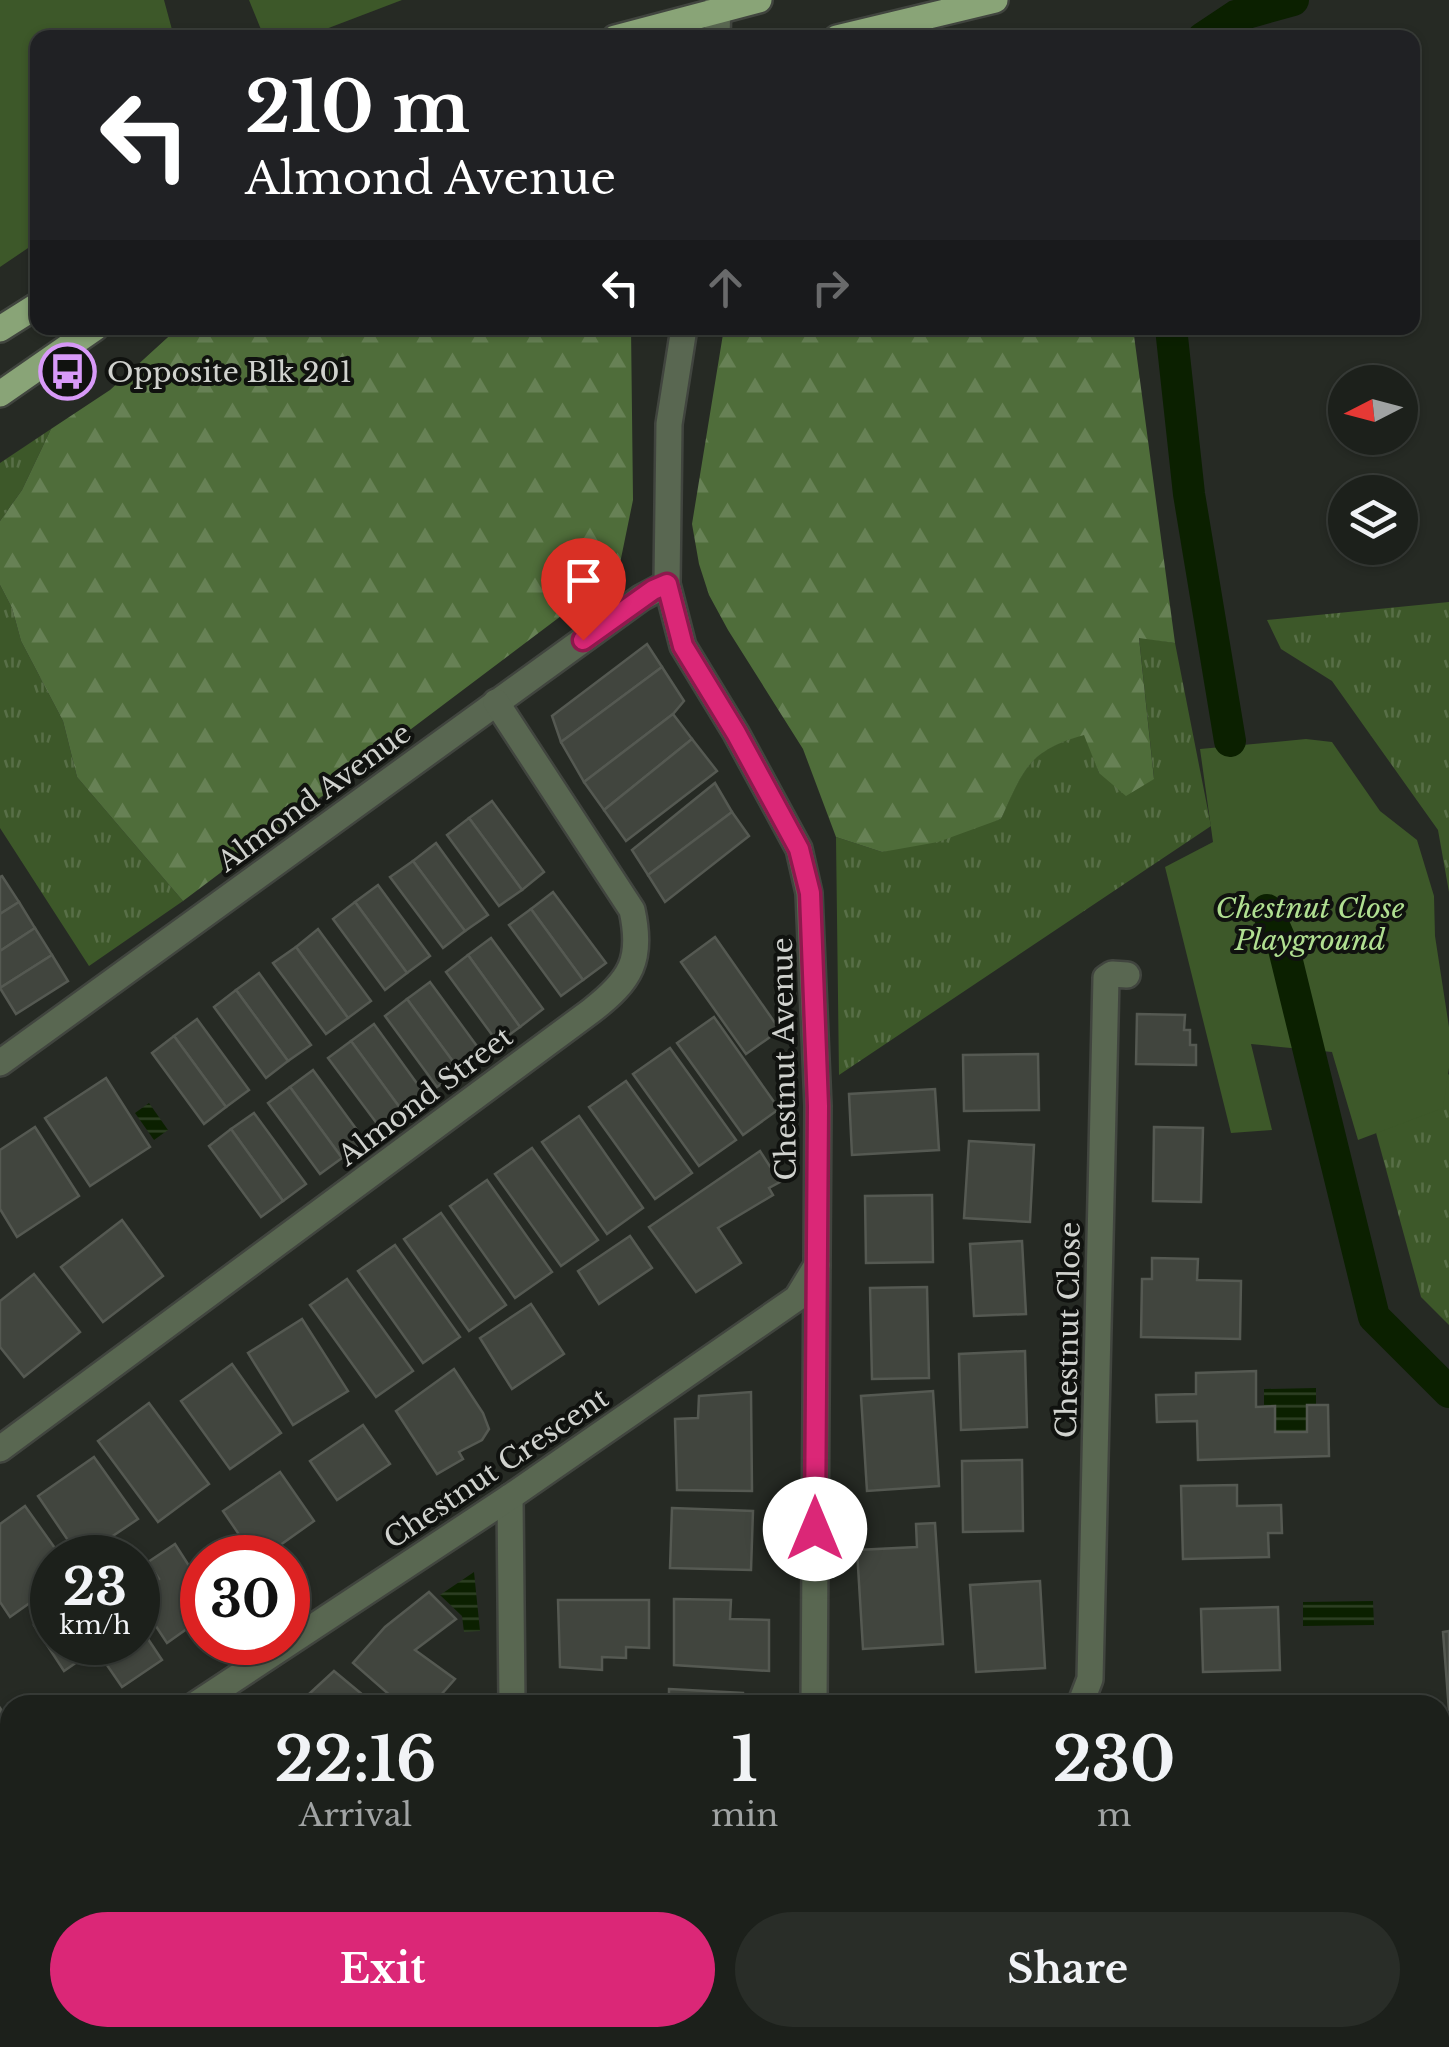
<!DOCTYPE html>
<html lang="en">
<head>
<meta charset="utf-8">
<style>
	body { margin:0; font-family:"Libre Baskerville",serif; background:#292d28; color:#f1f3f6; height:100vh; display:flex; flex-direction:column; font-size:38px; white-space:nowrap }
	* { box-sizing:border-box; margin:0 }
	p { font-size:32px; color:#a0a3a3 }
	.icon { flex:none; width:55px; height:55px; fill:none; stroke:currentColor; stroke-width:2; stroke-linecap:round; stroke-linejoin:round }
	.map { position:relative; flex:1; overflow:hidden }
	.sheet { position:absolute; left:0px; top:1695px; width:1450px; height:352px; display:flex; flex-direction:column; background:#1c201b; border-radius:30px 30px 0 0; box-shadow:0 2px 8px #0004,0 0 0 2px #3a3e3a }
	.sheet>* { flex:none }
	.top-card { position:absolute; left:30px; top:30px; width:1390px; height:305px; border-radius:20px; box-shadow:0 2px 8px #0004,0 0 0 2px #3a3e3a; background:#202124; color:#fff; overflow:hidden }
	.needle { width:65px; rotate:264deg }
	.tools { position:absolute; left:1328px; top:365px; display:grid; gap:20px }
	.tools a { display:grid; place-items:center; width:90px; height:90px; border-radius:50%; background:#1c201b; box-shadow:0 2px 8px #0004,0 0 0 2px #3a3e3a; font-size:50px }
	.speed { position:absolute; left:30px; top:1535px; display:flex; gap:20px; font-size:50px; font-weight:700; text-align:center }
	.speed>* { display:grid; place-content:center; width:130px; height:130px; border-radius:50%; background:#1c201b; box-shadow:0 2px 8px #0004,0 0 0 2px #3a3e3a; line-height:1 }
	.speed small { font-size:25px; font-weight:400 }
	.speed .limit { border:15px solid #d22; background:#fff; color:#111 }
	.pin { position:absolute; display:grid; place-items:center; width:85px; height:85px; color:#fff; margin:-102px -42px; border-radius:50% 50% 50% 0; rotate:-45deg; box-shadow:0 0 10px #0007 }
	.pin .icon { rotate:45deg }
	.me { position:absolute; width:110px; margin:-55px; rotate:0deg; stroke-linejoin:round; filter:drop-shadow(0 0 8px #0008) }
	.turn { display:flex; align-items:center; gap:35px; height:210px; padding:0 50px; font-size:45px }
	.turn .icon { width:130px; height:130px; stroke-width:2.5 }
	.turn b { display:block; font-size:70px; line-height:85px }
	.lanes { display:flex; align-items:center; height:95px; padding:0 50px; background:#0003; justify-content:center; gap:50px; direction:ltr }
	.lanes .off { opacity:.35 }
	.eta { display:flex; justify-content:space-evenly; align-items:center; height:170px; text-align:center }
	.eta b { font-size:60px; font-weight:700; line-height:70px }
	.action { display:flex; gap:20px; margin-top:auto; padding:20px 50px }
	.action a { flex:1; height:115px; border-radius:60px; background:#db2777; color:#fff; font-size:40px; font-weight:700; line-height:115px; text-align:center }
	.action a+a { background:#292d28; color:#f1f3f6 }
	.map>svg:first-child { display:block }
	.grass { fill:url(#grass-tufts) }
	.forest { fill:url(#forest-firs) }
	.park { fill:#3d5829 }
	.water { fill:url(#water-rules) }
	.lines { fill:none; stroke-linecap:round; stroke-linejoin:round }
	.canal { stroke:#0b2000; stroke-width:32 }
	.building { fill:#41453e; stroke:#555952; stroke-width:2.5 }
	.minor-casing { stroke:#41453f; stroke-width:30 }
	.major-casing { stroke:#41453f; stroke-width:30 }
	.minor { stroke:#596751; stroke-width:25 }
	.major { stroke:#89a477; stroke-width:25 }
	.route-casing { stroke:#8e194d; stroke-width:25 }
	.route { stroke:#db2777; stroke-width:18 }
	.labels { text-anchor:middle; stroke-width:8; stroke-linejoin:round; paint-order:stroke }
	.poi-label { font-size:28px; fill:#d0d2ce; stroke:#10120f; text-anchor:start }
	.street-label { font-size:28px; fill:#d0d2ce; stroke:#10120f }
	.park-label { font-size:28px; font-style:italic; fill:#b0df91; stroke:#10120f }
</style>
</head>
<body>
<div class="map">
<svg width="1449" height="2047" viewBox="0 0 1449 2047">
	<defs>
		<pattern id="grass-tufts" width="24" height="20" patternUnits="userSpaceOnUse" patternTransform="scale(2.5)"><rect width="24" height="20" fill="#3d5829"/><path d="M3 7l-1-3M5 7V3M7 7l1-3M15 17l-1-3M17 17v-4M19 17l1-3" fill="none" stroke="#586f47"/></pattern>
		<pattern id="forest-firs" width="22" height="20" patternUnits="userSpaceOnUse" patternTransform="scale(2.5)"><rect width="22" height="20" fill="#4f6d3a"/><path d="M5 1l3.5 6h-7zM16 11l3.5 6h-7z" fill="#678155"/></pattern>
		<pattern id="water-rules" width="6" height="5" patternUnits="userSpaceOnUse" patternTransform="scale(2.5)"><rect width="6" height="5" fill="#0b2000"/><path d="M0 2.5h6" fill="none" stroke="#2e4024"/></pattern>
	</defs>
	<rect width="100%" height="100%" fill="#262a24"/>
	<g class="grass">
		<polygon points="51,429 22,490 0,521 0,463"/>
		<polygon points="0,585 12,608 21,641 63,721 77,777 183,901 89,966 0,828"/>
		<polygon points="1449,602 1449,892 1438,830 1332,681 1281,649 1267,620"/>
		<path d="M1139,637l36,6 36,183 -372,249 -3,-238 46,15 119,-33c22,-50 28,-69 84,-85l14,39 55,5z"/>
		<polygon points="1449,1074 1449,1325 1421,1297 1375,1129"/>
	</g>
	<g class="forest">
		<polygon points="178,328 631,328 633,500 618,573 183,901 77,777 63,721 21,641 12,608 0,585 0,521 22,490 51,429 110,390"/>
		<path d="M724,328h409l42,315 -36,-5 15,141 -28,17 -27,-23 -15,-38c-56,16 -60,34 -83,84l-63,23 -56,10 -46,-15 -33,-88 -75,-119 -19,-35 -10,-31 -7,-40z"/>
	</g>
	<g class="park">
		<polygon points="0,0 164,0 174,37 38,38 37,242 0,267"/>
		<polygon points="249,0 402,0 305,37 264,37"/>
		<polygon points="1306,739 1332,742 1380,811 1417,840 1434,896 1435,936 1449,1027 1449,1068 1443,1108 1358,1140 1332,1052 1251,1044 1272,1130 1231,1133 1165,867 1213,842 1200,749"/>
	</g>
	<g class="water">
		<polygon points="149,1103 168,1130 154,1140 135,1113"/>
		<polygon points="1316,1388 1316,1404 1307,1405 1307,1432 1275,1432 1275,1407 1264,1407 1264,1389"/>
		<polygon points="474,1572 480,1631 464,1632 462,1616 440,1595"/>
		<polygon points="1373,1601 1374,1625 1303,1626 1303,1602"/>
	</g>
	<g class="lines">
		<g class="canal">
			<polyline points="1203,38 1236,16 1293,0"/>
			<polyline points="1171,328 1189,494 1230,741"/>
			<polyline points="1267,910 1284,949 1374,1317 1449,1392"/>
		</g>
	</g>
	<g class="building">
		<polygon points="647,644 662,667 561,742 552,716"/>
		<polygon points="662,667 684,701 673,714 584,782 561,742"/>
		<polygon points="673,714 692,739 604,810 584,782"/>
		<polygon points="692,739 717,771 626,841 604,810"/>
		<polygon points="715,783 732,812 648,875 632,850"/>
		<polygon points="492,801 544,872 522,890 469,818"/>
		<polygon points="732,812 749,836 665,902 648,875"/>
		<polygon points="469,818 522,890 499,906 447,835"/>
		<polygon points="436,843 488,915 465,931 413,861"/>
		<polygon points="413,861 465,931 443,948 390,877"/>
		<polygon points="2,876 19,902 0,914 0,877"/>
		<polygon points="378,885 430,956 407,973 355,902"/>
		<polygon points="553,892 606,963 583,980 531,909"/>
		<polygon points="19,902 35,928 0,951 0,914"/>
		<polygon points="355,902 407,973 385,990 333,919"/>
		<polygon points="531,909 583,980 561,996 509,925"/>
		<polygon points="35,928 52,955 0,988 0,951"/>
		<polygon points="318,929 371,1001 348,1018 296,947"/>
		<polygon points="715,937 780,1030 746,1054 681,962"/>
		<polygon points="491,938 543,1009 520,1027 468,955"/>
		<polygon points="296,947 348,1018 326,1034 273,963"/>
		<polygon points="52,955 68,981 16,1014 0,988"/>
		<polygon points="468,955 520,1027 498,1043 446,972"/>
		<polygon points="259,973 311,1045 288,1061 236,990"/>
		<polygon points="430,982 482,1053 460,1071 407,999"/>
		<polygon points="236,990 288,1061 266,1078 214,1007"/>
		<polygon points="407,999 460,1071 437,1087 385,1016"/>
		<polygon points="1137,1014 1185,1015 1184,1030 1190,1030 1190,1045 1196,1045 1196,1065 1136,1064"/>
		<polygon points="714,1017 779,1109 743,1135 677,1043"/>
		<polygon points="197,1019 249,1090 226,1107 174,1036"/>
		<polygon points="374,1024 426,1096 403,1112 351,1041"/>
		<polygon points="174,1036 226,1107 204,1124 152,1053"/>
		<polygon points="351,1041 403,1112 381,1129 328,1058"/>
		<polygon points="670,1048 736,1140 699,1166 633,1074"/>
		<polygon points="1038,1054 1039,1110 964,1111 963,1055"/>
		<polygon points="313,1070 365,1141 342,1158 290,1087"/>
		<polygon points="106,1078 150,1147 90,1186 45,1118"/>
		<polygon points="626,1081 692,1173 655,1199 589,1107"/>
		<polygon points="290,1087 342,1158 320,1174 268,1103"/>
		<polygon points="935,1089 939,1150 852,1155 849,1094"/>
		<polygon points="254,1113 306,1184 283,1201 231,1129"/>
		<polygon points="579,1116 643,1208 607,1234 542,1142"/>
		<polygon points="35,1127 79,1196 17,1237 0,1209 0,1150"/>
		<polygon points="1154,1127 1203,1128 1201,1202 1153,1201"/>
		<polygon points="231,1129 283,1201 261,1217 209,1146"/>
		<polygon points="969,1141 1034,1145 1030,1222 964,1218"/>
		<polygon points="532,1148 598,1240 561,1266 495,1174"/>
		<polygon points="760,1151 780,1182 769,1188 773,1195 718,1228 741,1263 696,1292 649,1227"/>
		<polygon points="487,1180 552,1272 515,1298 450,1206"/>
		<polygon points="932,1195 933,1262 866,1263 865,1196"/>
		<polygon points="441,1213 506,1305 469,1331 404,1239"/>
		<polygon points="122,1220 163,1276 103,1322 61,1267"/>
		<polygon points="630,1236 652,1268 599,1304 578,1271"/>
		<polygon points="1022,1241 1026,1314 974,1316 970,1244"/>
		<polygon points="395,1245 460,1337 423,1363 358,1271"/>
		<polygon points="1152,1258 1198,1259 1197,1280 1241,1281 1240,1339 1141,1337 1142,1279 1152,1279"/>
		<polygon points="34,1274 80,1332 24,1377 0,1347 0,1301"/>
		<polygon points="347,1279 413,1371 376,1397 310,1305"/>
		<polygon points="927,1287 929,1378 872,1379 870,1288"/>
		<polygon points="531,1304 564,1354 512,1389 480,1338"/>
		<polygon points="302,1319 348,1391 293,1425 248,1353"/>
		<polygon points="1025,1351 1027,1427 961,1430 959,1354"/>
		<polygon points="232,1364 281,1433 230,1469 181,1401"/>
		<polygon points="454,1369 483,1413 489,1429 482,1440 459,1452 463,1459 437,1474 396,1411"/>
		<polygon points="1256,1371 1256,1407 1275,1406 1275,1432 1307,1432 1307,1405 1328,1405 1329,1456 1198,1460 1197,1421 1157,1422 1156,1395 1196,1394 1196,1373"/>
		<polygon points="933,1391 939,1486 867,1491 861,1396"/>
		<polygon points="751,1392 752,1491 677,1490 675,1419 698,1418 699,1396"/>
		<polygon points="149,1403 209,1484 158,1522 98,1441"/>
		<polygon points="363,1425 390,1464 337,1500 310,1461"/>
		<polygon points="94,1457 138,1519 80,1558 38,1496"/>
		<polygon points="1022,1460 1023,1531 963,1532 962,1461"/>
		<polygon points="280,1472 314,1521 262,1558 255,1558 223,1511"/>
		<polygon points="1237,1485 1237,1506 1281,1505 1282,1533 1268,1533 1269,1557 1183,1559 1181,1486"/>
		<polygon points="25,1506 62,1558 52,1558 52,1587 10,1617 0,1602 0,1524"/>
		<polygon points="672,1508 753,1511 751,1570 670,1568"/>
		<polygon points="935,1523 943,1644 863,1649 857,1550 917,1547 916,1524"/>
		<polygon points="175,1544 202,1586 202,1618 167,1643 138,1599 138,1593 159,1579 148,1562"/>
		<polygon points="1040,1581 1045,1668 976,1672 970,1585"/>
		<polygon points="429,1592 456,1619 415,1650 455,1679 432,1705 401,1705 353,1663 385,1627"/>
		<polygon points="674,1599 731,1600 730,1619 769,1620 769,1671 674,1665"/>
		<polygon points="558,1600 649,1600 649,1648 626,1647 626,1658 602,1657 602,1670 560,1667"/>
		<polygon points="1278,1607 1280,1670 1203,1672 1201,1609"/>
		<polygon points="52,1613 52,1642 138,1642 138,1624 162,1660 122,1687 96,1649 64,1671 34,1625"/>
		<polygon points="1449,1631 1449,1711 1443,1632"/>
		<polygon points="334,1671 375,1705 297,1705"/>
		<polygon points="669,1689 743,1693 743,1705 669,1705"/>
		<rect x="581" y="1695" width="59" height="10"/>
		<polygon points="0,1708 10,1723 10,1747 0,1754"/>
		<polygon points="1449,1921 1449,2033 1436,2047 1334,2047 1343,2038 1440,2038 1440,1931"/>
		<polygon points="10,1926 10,2010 0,2020 0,1937"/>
		<polygon points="371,2038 465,2038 461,2047 369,2047"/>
		<rect x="674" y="2038" width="68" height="9"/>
		<polygon points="961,2038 1016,2038 1017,2047 962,2047"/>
	</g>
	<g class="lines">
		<defs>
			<g id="minor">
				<polyline points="717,38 718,0"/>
				<polyline points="684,328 669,424 667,584 683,646 736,733 799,849 809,893 818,1106 814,1705"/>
				<polyline points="0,1063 641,598 667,584"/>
				<path d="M0,1449l591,-438c40,-31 52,-51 41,-101l-136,-208"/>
				<polyline points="510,1497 512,1705"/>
				<polyline points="195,1705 510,1497 797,1298 817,1265"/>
				<polyline points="1080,1705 1090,1679 1106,978 1112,974 1127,975"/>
				<polyline points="0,1833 10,1827"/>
				<polyline points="0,1859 10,1868"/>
				<polyline points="202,2038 212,2047"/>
				<polyline points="514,2038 514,2047"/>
				<polyline points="814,2038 814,2047"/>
			</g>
			<g id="major">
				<polyline points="615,38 759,0"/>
				<polyline points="837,38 995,0"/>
				<polyline points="0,329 38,305"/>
				<polyline points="0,394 95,328"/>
			</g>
		</defs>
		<use href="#minor" class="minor-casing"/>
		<use href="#major" class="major-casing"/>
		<use href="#minor" class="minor"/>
		<use href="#major" class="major"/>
	</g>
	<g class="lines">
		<defs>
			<polyline id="route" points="583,640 653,590 667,584 683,646 736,733 799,849 810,893 818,1106 815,1529"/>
		</defs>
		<use href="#route" class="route-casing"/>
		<use href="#route" class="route"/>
	</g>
	<defs>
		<symbol id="bus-ring" viewBox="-11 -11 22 22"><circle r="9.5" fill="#10120f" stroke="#d89af8" stroke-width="1.5"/><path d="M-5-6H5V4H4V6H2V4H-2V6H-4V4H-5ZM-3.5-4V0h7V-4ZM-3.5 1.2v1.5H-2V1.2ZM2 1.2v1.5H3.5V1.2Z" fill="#d89af8"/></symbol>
	</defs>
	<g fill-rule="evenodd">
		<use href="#bus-ring" x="36" y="340" width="63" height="63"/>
	</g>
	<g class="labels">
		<g class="poi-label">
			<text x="107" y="382">Opposite Blk 201</text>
		</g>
		<g class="street-label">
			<text transform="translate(314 797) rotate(-36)" y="10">Almond Avenue</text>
			<text transform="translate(784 1059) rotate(-91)" y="10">Chestnut Avenue</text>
			<text transform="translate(425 1096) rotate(-37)" y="10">Almond Street</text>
			<text transform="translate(1068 1330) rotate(-89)" y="10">Chestnut Close</text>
			<text transform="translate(496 1468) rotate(-34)" y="10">Chestnut Crescent</text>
		</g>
		<g class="park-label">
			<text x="1310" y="918">Chestnut Close<tspan x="1310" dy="32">Playground</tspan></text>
		</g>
	</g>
</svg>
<div class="tools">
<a><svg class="needle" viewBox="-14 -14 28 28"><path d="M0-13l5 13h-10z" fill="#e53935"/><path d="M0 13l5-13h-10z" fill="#a0a3a3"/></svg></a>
<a><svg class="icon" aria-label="layers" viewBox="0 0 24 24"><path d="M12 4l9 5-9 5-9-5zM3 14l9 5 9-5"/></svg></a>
</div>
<div class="speed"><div>23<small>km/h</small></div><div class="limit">30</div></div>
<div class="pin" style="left:583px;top:640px;background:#d93025"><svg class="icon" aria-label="arrive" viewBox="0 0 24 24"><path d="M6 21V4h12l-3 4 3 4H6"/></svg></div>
<svg class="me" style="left:815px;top:1529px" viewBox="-20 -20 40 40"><circle r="19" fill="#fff"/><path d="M0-13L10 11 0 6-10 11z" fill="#db2777"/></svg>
<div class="top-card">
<div class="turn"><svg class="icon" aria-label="left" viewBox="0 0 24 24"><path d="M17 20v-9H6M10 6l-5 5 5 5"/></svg><div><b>210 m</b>Almond Avenue</div></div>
<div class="lanes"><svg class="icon" aria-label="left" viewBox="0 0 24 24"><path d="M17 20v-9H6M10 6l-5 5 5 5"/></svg><svg class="icon off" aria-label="ahead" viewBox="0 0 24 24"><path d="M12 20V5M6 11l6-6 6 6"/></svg><svg class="icon off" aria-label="right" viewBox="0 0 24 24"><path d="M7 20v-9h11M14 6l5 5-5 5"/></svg></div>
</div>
<section class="sheet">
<div class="eta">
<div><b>22:16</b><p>Arrival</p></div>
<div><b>1</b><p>min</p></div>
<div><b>230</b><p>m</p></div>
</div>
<div class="action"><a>Exit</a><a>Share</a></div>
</section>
</div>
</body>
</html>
